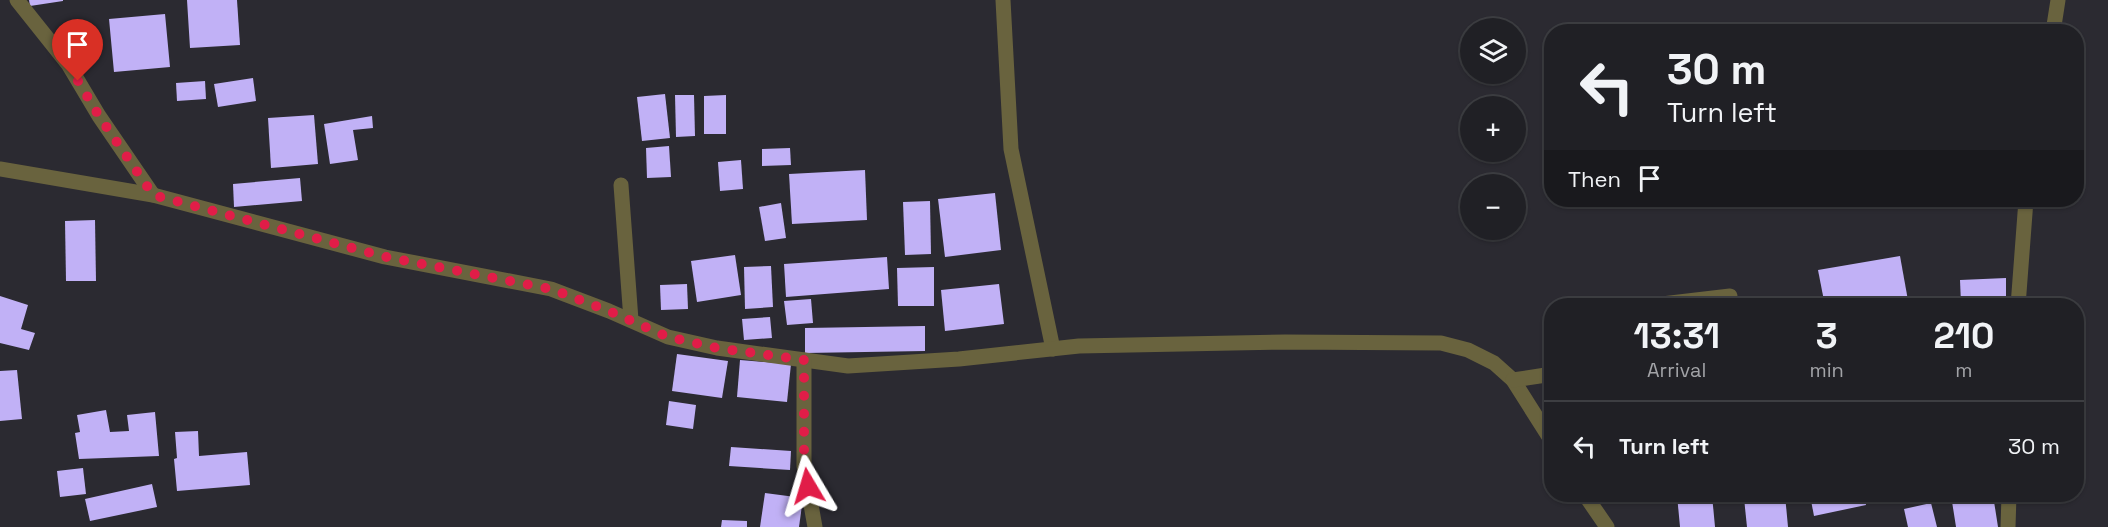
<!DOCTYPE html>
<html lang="en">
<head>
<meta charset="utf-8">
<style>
	body { margin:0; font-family:"Space Grotesk",sans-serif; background:#28282d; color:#f1f3f6; height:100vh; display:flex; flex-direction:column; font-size:22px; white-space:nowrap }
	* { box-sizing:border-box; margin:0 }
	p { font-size:20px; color:#a2a3a7 }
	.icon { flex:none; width:33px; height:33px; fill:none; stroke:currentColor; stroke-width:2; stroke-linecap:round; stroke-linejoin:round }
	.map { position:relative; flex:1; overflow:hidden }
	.drawer { position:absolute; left:1544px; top:298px; width:540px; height:204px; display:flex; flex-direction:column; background:#202025; border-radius:24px; box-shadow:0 2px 4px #0004,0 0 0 2px #3d3e42 }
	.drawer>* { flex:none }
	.banner { position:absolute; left:1544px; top:24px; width:540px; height:183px; border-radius:24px; box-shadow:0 2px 4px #0004,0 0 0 2px #3d3e42; background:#202025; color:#f1f3f6; overflow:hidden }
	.controls { position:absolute; left:1460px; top:18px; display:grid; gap:12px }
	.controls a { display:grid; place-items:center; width:66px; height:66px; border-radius:50%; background:#202025; box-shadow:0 2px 4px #0004,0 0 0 2px #3d3e42; font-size:30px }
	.pin { position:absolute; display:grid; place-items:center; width:51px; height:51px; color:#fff; margin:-62px -26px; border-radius:50% 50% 50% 0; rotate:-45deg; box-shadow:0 0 6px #0007 }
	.pin .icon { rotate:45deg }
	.me { position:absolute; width:66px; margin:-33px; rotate:353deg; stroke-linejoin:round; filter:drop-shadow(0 0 4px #0008) }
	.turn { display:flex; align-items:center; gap:21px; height:126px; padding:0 24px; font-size:27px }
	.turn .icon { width:78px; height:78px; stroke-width:2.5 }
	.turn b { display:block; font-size:42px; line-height:51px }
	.then { display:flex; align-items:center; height:57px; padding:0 24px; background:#0003; gap:12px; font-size:22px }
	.eta { display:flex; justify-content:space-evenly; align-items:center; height:102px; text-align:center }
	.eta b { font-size:36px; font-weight:700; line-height:42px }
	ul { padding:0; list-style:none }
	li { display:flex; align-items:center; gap:18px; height:90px; padding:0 24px; border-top:2px solid #3d3e42 }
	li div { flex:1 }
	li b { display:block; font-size:22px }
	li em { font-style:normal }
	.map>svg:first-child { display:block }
	.building { fill:#c1b1f6 }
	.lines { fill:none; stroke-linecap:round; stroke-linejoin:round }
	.street { stroke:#69633e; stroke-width:15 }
	.route { stroke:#e11d48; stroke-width:10; stroke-dasharray:0 18 }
</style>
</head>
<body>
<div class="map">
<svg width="2108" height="527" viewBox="0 0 2108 527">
	<rect width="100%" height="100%" fill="#2b2a31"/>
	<g class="building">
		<polygon points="29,0 63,0 63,1 30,6"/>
		<polygon points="187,0 237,0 240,45 190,48"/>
		<polygon points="165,14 170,67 114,72 109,19"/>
		<polygon points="253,78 256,101 218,107 214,84"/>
		<polygon points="205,81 206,99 177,101 176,83"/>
		<polygon points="665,94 670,138 642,141 637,97"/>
		<polygon points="675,95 694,95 695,136 676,137"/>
		<polygon points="726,95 726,134 704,134 704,96"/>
		<polygon points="314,115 318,164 271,168 268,118"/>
		<polygon points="372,116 373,128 353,130 358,160 330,164 324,124"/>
		<polygon points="669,146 671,177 647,178 646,148"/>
		<polygon points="790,148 791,165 762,166 762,149"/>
		<polygon points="741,160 743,189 720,191 718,162"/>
		<polygon points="865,170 867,220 792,224 789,174"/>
		<polygon points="300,178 302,201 234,207 233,184"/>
		<polygon points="995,193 1001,250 945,257 938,199"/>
		<polygon points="930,201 931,254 905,255 903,202"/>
		<polygon points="781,203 786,238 765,241 759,207"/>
		<polygon points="95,220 96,281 66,281 65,221"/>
		<polygon points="735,255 741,295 697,302 691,261"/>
		<polygon points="1900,256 1909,306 1825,306 1818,270"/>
		<polygon points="887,257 889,289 786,297 784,264"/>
		<polygon points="771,266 773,307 745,309 744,267"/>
		<polygon points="934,267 934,306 898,306 897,268"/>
		<polygon points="2006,278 2006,302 1961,304 1960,280"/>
		<polygon points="687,284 688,309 661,310 660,285"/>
		<polygon points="999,284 1004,324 945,331 941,290"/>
		<polygon points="0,296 28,305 21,329 35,333 29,350 0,343"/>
		<polygon points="811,299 813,323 787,325 784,301"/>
		<polygon points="1951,300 1952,306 1924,306 1924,305"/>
		<polygon points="770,317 772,338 744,340 742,319"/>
		<polygon points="925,326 925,351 805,353 805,328"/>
		<polygon points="677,354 728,361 722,398 672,391"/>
		<polygon points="740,360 791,364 787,402 737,397"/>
		<polygon points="17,370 22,419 0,421 0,371"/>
		<polygon points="669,401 696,405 693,429 666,425"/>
		<polygon points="106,410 110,432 129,431 127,415 155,412 159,456 79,459 75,433 80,432 77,415"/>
		<polygon points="198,431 199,456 247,452 250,485 177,491 174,459 177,458 175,432"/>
		<polygon points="731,447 791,451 790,470 729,466"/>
		<polygon points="83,468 86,494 60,497 57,471"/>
		<polygon points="152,484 157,507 90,521 85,499"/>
		<polygon points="765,493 803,498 799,527 760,527"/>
		<polygon points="1677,495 1712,495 1715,527 1680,527"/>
		<polygon points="1785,495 1788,527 1747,527 1744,498"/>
		<polygon points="1810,495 1864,495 1866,505 1814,516"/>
		<polygon points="1951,495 1993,495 1998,527 1956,527"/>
		<polygon points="1931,503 1937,527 1908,527 1904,509"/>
		<polygon points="722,520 747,521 747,527 721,527"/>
	</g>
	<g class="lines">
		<g class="street">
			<polyline points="17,0 68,64 99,116 153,195"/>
			<polyline points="1003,0 1011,149 1053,349"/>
			<polyline points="2053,32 2058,0"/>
			<polyline points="0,169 153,195 385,257 551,289 609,311 668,337 717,348 848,366 959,359 1079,346 1285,342 1441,343 1468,350 1494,363 1513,380 1551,440"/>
			<polyline points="621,185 631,320"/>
			<polyline points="1645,306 1730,296"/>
			<polyline points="2018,306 2026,200"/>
			<polyline points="804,360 804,466 815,527"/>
			<polyline points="1513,380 1546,375 1551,372"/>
			<polyline points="1585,495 1607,527"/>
			<polyline points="2008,527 2009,495"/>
		</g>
	</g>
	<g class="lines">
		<polyline class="route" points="78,81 99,116 153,195 386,257 551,289 609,311 668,337 717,348 804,360 804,466 808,486"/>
	</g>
</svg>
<div class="controls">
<a><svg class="icon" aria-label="layers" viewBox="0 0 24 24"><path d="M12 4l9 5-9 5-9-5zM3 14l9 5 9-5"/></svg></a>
<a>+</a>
<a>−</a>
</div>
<div class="pin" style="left:78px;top:81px;background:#d93025"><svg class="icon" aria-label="arrive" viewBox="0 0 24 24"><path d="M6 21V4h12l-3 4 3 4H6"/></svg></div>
<svg class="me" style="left:808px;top:486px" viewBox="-20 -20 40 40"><path d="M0-17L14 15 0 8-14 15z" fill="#e11d48" stroke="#fff" stroke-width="4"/></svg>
<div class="banner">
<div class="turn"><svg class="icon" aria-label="left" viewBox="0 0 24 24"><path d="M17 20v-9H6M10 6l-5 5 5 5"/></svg><div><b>30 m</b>Turn left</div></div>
<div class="then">Then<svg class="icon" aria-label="arrive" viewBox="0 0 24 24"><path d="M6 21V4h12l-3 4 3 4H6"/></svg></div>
</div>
<section class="drawer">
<div class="eta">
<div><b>13:31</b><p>Arrival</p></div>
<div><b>3</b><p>min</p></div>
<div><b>210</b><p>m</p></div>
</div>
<ul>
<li><svg class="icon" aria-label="left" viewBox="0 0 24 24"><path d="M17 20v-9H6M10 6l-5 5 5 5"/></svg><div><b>Turn left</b></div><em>30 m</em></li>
</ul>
</section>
</div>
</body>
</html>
